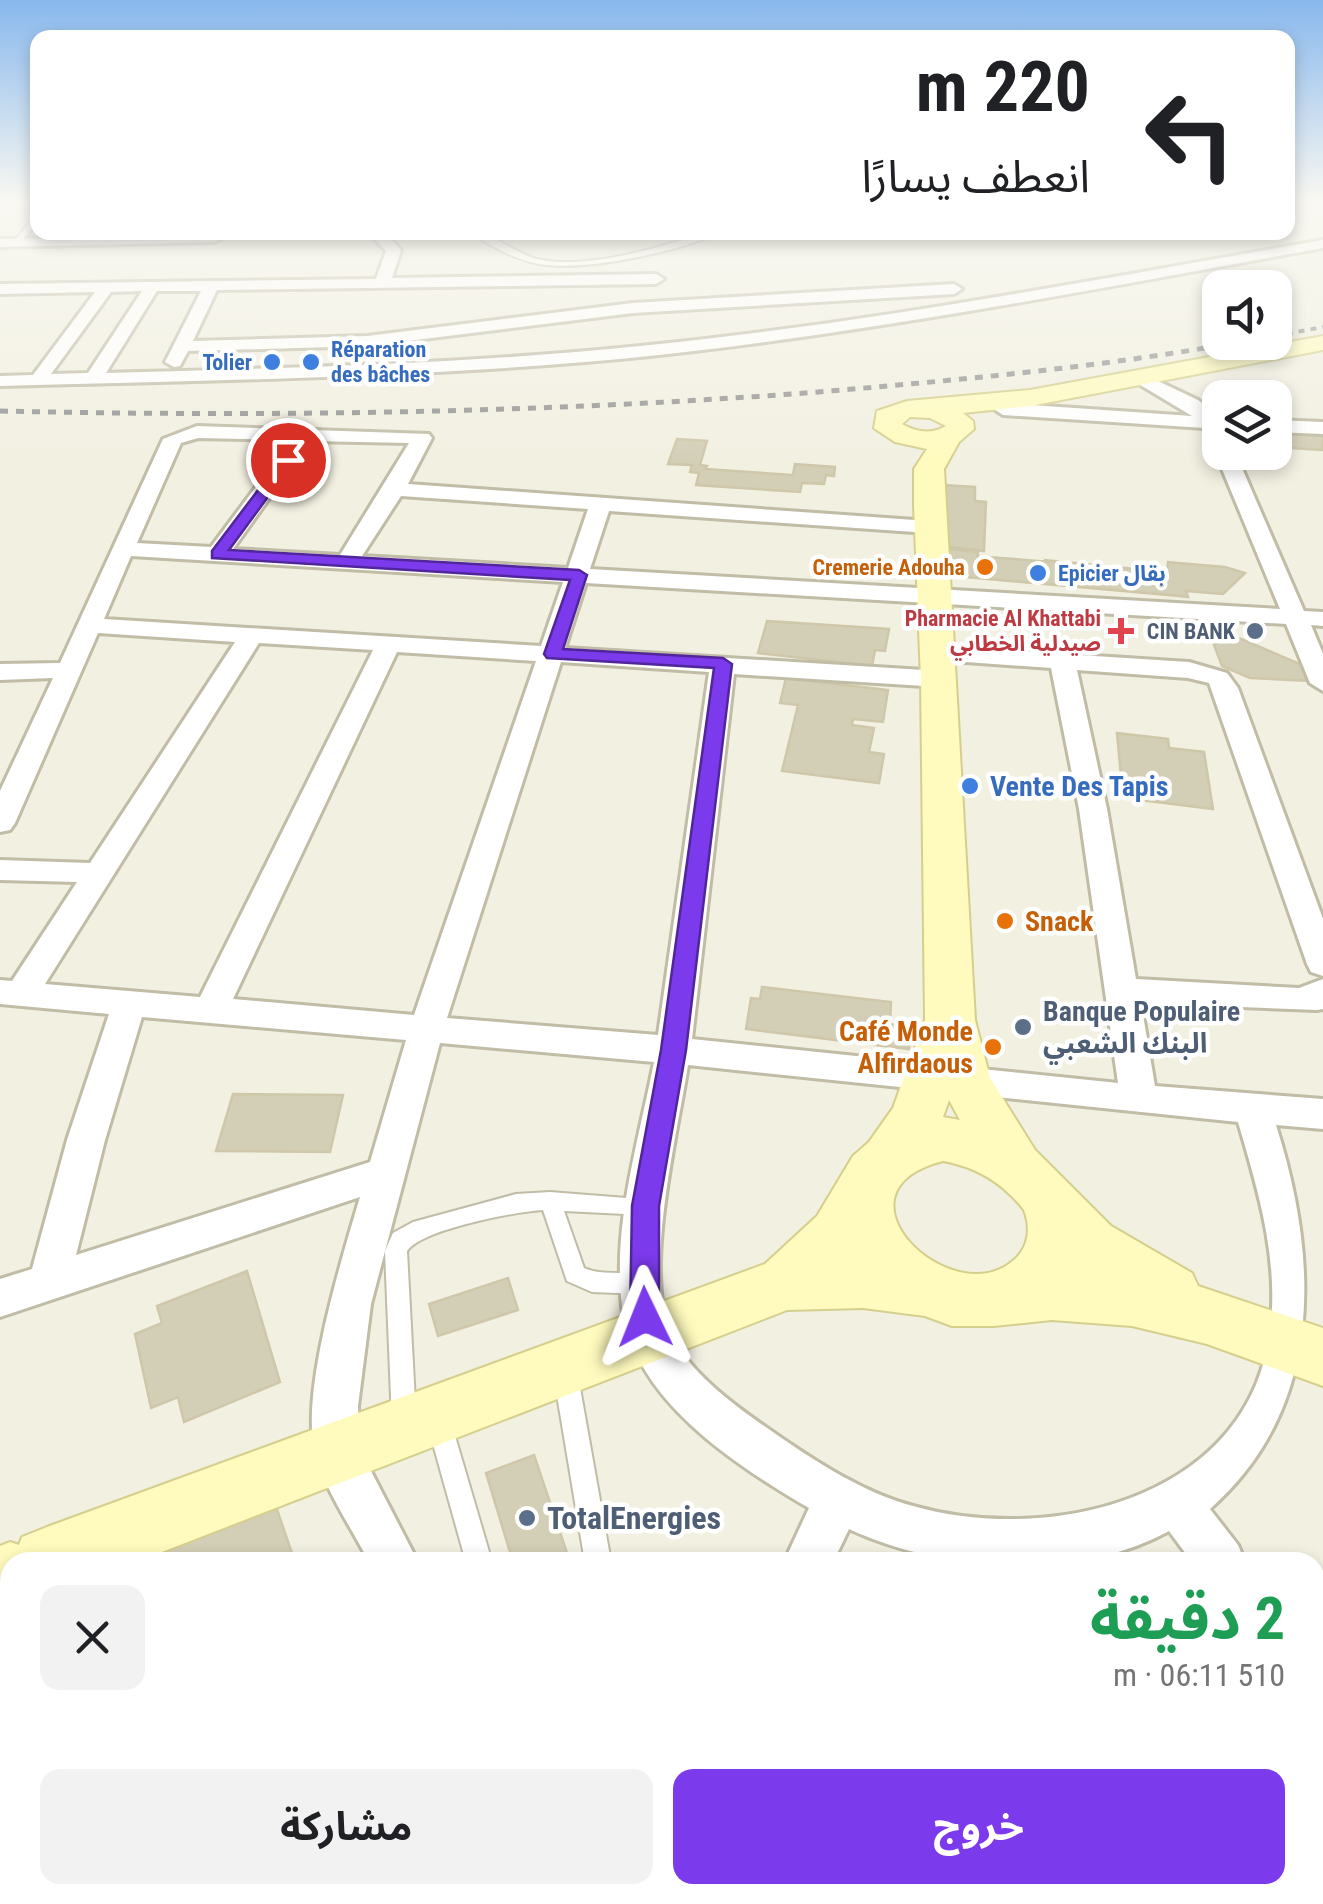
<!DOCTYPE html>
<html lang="ar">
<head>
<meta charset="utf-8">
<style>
	body { margin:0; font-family:"Roboto Condensed","Noto Sans Arabic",sans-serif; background:#f2f2f2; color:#202124; direction:rtl; height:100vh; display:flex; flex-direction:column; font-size:38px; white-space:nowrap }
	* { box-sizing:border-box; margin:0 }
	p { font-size:32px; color:#757577 }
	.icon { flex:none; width:55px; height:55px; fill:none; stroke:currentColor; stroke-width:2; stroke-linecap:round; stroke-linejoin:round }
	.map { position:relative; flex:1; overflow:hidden; direction:ltr }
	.details { position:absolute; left:0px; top:1552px; width:1325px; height:352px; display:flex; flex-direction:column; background:#fff; border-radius:30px 30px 0 0; box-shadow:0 5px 15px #0003; direction:rtl }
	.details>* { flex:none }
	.top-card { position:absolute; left:30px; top:30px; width:1265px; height:210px; border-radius:20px; box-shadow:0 5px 15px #0003; direction:rtl; background:#fff; color:#202124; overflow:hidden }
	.fabs { position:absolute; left:1202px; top:270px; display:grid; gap:20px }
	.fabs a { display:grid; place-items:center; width:90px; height:90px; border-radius:20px; background:#fff; box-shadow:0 5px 15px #0003; font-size:50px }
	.pin { position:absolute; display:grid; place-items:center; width:85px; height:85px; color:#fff; margin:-42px; border:5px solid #fff; border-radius:50%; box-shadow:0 2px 10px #0007 }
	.me { position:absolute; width:110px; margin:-55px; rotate:358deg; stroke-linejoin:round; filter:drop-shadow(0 0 8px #0008) }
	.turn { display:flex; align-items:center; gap:35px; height:210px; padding:0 40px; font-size:45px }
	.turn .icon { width:130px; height:130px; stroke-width:2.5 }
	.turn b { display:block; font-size:70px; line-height:85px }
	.round { display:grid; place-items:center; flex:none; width:105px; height:105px; border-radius:20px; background:#f2f2f2 }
	.summary { display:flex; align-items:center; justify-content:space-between; height:170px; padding:0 40px }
	h1 { font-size:60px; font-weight:700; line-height:75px; color:#1e9e55 }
	.button { display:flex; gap:20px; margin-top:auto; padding:20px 40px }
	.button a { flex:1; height:115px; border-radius:20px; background:#7c3aed; color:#fff; font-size:40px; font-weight:700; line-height:115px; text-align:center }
	.button a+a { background:#f2f2f2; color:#202124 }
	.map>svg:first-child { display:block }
	.building { fill:#d3ceb6; stroke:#cfc7a9; stroke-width:2.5 }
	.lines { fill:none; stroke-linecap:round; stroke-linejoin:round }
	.lane-casing { stroke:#c0bca6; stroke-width:4 }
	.street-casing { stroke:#c0bca6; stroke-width:6 }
	.secondary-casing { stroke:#d5cf8d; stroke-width:4 }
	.lane { fill:#fff; fill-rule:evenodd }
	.street { fill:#fff; fill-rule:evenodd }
	.secondary { fill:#fffbbe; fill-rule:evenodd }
	.rail-far1 { stroke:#929292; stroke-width:4; stroke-dasharray:6 6; stroke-linecap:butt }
	.rail { stroke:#929292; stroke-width:5; stroke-dasharray:8 8; stroke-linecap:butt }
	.route { fill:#7c3aed; stroke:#51269a; stroke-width:2.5 }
	.shop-dot { fill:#3f7fe0; stroke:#fff; stroke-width:4 }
	.food-dot { fill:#e8710a; stroke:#fff; stroke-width:4 }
	.health-dot { fill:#e0444e; stroke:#fff; stroke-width:4 }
	.service-dot { fill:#5c6f8a; stroke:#fff; stroke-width:4 }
	.labels { text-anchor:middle; stroke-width:9; stroke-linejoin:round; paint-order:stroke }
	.far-shop-label { font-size:22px; font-weight:bold; fill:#366cbe; stroke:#fff; text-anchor:start }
	.far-food-label { font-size:22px; font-weight:bold; fill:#c56008; stroke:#fff; text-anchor:end }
	.far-health-label { font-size:22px; font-weight:bold; fill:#be3a42; stroke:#fff; text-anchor:end }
	.far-service-label { font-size:22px; font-weight:bold; fill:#4e5e75; stroke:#fff; text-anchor:end }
	.shop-label { font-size:28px; font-weight:bold; fill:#366cbe; stroke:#fff; text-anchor:start }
	.food-label { font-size:28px; font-weight:bold; fill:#c56008; stroke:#fff; text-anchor:start }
	.service-label { font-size:28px; font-weight:bold; fill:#4e5e75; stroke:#fff; text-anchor:start }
	.near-service-label { font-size:32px; font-weight:bold; fill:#4e5e75; stroke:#fff; text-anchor:start }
</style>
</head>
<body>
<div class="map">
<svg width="1323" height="1904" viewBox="0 0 1323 1904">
	<rect width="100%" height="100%" fill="#f2f0e1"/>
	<g class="building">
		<polygon points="1275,432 1323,435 1323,450 1275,447"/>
		<polygon points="677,439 707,441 700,465 707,466 705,469 793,475 795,464 835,467 834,476 826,475 824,484 802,483 800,492 696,485 699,473 690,472 692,465 668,464"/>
		<polygon points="943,485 975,487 975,501 986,502 984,551 938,546"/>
		<polygon points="938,548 978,552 978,562 989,563 989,557 1050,562 1044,560 1167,572 1168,562 1225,567 1245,573 1223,594 1186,591 1188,597 1179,596 965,577 952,572 952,567 937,565"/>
		<polygon points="767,621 889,629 885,651 875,650 872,666 758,653"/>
		<polygon points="1210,634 1232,635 1302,665 1309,681 1250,678 1222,666"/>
		<polygon points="786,678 888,690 883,722 853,719 852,725 874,728 869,752 884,754 879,783 782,771 798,705 780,703"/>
		<polygon points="1117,733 1168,739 1169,748 1204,752 1213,809 1123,798"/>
		<polygon points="762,987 891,1002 890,1024 910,1027 909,1049 746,1029 751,998 760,999"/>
		<polygon points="233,1094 343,1095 330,1152 216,1151"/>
		<polygon points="247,1271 280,1382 184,1422 178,1397 151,1408 135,1334 162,1323 157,1306"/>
		<polygon points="508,1278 518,1310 438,1336 429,1304"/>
		<polygon points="534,1455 570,1562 513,1562 486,1473"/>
		<polygon points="271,1492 295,1562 147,1562 145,1555"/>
		<polygon points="985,1895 1208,1895 1207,1904 1001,1904"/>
	</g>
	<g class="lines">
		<defs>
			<g id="lane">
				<polygon points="35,216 38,223 18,244 12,244"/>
				<path d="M470,232c24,0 46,23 71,28 49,9 120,-13 167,-28h13c-41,19 -128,38 -174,33 -27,-2 -55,-18 -77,-33z"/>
				<path d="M550,1192l102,8 3,6 -3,6 -7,3 -81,-4 20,57c21,9 44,1 66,9l3,7 -3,7 -8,3 -50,-2 -25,-11 -24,-71c-28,2 -121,19 -136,41l9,170 -4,8 -8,4 -8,-4 -4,-8 -7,-170 8,-18 20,-11 103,-28z"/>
				<polygon points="565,1360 573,1363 577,1371 611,1562 585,1562 553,1371 557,1363"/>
				<polygon points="438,1407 446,1411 450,1419 492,1562 466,1562 426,1419 430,1411"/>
			</g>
			<g id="street">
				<path d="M368,232h16l17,18 -9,28 264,-4 8,5 -8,5 -439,6 -24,51 174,-5 266,-33 321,-19 8,5 -8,5 -321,19 -266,33 -179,5 -8,15 -6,1 -9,-5 36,-71h-44l-51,82c182,-5 364,-9 544,-28 226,-23 450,-66 673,-105v8c-223,40 -447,84 -673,108 -216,22 -433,24 -650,30v-10l33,-1 62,-83 -95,2v-10l376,-5 10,-28zM142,291l-54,82 -37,1 60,-82z"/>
				<polygon points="220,235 222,238 215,242 0,247 0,239"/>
				<polygon points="1143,374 1198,400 1220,417 1220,429 1003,415 994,409 1003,403 1192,416 1137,383 1134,379"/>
				<polygon points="1275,420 1323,422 1323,434 1275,432"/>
				<path d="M197,426l232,8 3,4 -24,46 521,37 11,6 -11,6 -320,-22 -19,58 690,40 -65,-157 5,-5v5h15l69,159 19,1v14l-12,-1 12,29v37l-13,-8 -24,-59 -700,-41 -21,65 375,23 13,8 -13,8 -206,-13 -42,365 426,44 -39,-274 -28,-141 -113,-8 -12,-7 12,-7 251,16 38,11 11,15 85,231v57l-12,-4 -4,-8 -98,-281 -21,-5 -111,-8 30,139 29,170 163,9 24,-9v30l-6,1 -176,-7 14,83 168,13v30l-47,-4c44,139 47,284 -66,384l28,36 7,17h-53l-23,-31c-93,51 -227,41 -320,-2l-16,33h-49l25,-54c-73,-43 -176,-108 -187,-202 -10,-81 17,-166 32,-244l-214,-19 -69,261 -13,102 1,42 59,114h-49c-16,-32 -46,-75 -54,-110 -15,-60 27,-194 45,-255l-360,120v-38l32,-10 35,-129 42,-126 -109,-10v-24l12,1 65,-99 -77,-2v-20l90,3 145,-221 -137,-9 -83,190 -5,7 -10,2v-41l53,-113 -53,2v-16l60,-1 103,-224zM198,438l93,2 -80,107 -74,-4 44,-100zM310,441l99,2 -69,112 -107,-6zM401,496l187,13 -20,59 -206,-12zM131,556l432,26 -22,64 -437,-27zM259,643l114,7 -173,347 -155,-13zM397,652l139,9 -122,354 -181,-16zM561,662l148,10 -51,363 -211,-17zM142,1017l264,23 -36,122 -294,93 29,-115zM688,1065l550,57c21,71 44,147 30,222 -29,158 -222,200 -355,162 -48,-13 -92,-41 -133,-69 -39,-27 -88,-60 -109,-103 -29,-59 7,-203 17,-269z"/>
				<polygon points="1315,1662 1323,1666 1323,1725 1315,1721"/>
				<polygon points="187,1895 300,1895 301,1904 184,1904"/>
				<polygon points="615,1895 741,1895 744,1904 673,1904 671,1898 669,1904 612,1904"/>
			</g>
			<path id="secondary" d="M1323,336v14l-293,56 -67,7 10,8 1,8 -15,13 -15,27 31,551 15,58 45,72 76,76 81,47 6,13 125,42v58l-116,-42 -75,-18 -80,-6 -58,6h-42l-27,-10 -62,-8 -76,2 -651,252h-126v50l-10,4v-70l10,-4 9,3 3,-8 25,-10 718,-263 52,-48 36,-60 16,-14 24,-34 32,-88 -4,-341 -7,-174v-36l13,-20 -32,-7 -21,-14 3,-17 30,-10 123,-11zM910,417l20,1 16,8c-15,9 -30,6 -44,-2zM949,1100l11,20 -17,-3zM943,1161c34,6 60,22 81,49 7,18 5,37 -10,50 -61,55 -192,-68 -71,-99z"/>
		</defs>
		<use href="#lane" class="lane-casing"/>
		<use href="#street" class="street-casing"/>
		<use href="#secondary" class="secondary-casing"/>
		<use href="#lane" class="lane"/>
		<use href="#street" class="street"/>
		<use href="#secondary" class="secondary"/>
		<g class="rail-far1">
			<polyline points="1275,336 1323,327"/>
			<polyline points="1230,344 1240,342"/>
		</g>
		<path class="rail" d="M0,411c273,6 546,2 818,-19 142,-12 283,-25 422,-50"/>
	</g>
	<linearGradient id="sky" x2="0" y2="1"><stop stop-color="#88b8ed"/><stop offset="0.43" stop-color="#f9f8f2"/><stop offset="1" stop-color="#f9f8f2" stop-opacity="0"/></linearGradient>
	<rect width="1323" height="466" fill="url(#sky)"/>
	<polygon class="route" points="288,456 295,460 229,550 579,570 587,575 563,649 723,658 732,664 686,1050 659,1206 659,1317 655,1327 645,1331 634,1327 630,1317 632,1206 661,1050 714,668 547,658 544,654 570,580 212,558 212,551 283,457"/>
	<g class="shop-dot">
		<circle cx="272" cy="362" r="10"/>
		<circle cx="311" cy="362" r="10"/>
		<circle cx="1038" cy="573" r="10"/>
		<circle cx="970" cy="786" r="10"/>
	</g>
	<g class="food-dot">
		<circle cx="985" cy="567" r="10"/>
		<circle cx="1005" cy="921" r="10"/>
		<circle cx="993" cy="1047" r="10"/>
	</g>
	<path class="health-dot" d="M1116 616h10v10h10v10h-10v10h-10v-10h-10v-10h10z"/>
	<g class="service-dot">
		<circle cx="1255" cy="631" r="10"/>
		<circle cx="1023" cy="1027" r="10"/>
		<circle cx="527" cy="1518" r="10"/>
	</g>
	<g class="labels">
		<g class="far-shop-label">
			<text x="331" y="357">Réparation<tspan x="331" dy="25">des bâches</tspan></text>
			<text x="252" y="370" text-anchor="end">Tolier</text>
			<text x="1058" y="581">Epicier بقال</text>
		</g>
		<g class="far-food-label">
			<text x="965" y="575">Cremerie Adouha</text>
		</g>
		<g class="far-health-label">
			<text x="1101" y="626">Pharmacie Al Khattabi<tspan x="1101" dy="25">صيدلية الخطابي</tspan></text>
		</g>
		<g class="far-service-label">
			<text x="1235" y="639">CIN BANK</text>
		</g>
		<g class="shop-label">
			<text x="990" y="796">Vente Des Tapis</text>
		</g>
		<g class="food-label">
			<text x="1025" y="931">Snack</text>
			<text x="973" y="1041" text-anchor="end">Café Monde<tspan x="973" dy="32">Alfirdaous</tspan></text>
		</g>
		<g class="service-label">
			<text x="1043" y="1021">Banque Populaire<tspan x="1043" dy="32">البنك الشعبي</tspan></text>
		</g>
		<g class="near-service-label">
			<text x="547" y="1529">TotalEnergies</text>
		</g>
	</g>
</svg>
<div class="fabs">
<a><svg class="icon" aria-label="sound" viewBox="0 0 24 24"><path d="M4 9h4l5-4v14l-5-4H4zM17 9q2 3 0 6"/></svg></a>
<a><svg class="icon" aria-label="layers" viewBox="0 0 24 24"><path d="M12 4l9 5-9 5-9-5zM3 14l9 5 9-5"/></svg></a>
</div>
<div class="pin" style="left:288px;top:460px;background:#d93025"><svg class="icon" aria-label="arrive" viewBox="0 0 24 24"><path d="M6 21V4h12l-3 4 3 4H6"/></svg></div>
<svg class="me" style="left:645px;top:1317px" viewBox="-20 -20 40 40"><path d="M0-17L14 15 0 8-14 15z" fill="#7c3aed" stroke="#fff" stroke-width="4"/></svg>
<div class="top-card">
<div class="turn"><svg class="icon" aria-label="left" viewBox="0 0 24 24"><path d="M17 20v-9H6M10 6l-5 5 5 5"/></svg><div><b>220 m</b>انعطف يسارًا</div></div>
</div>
<section class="details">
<div class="summary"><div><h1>2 دقيقة</h1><p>510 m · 06:11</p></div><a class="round"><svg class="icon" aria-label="close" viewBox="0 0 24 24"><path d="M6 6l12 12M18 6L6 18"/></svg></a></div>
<div class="button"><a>خروج</a><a>مشاركة</a></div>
</section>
</div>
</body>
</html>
